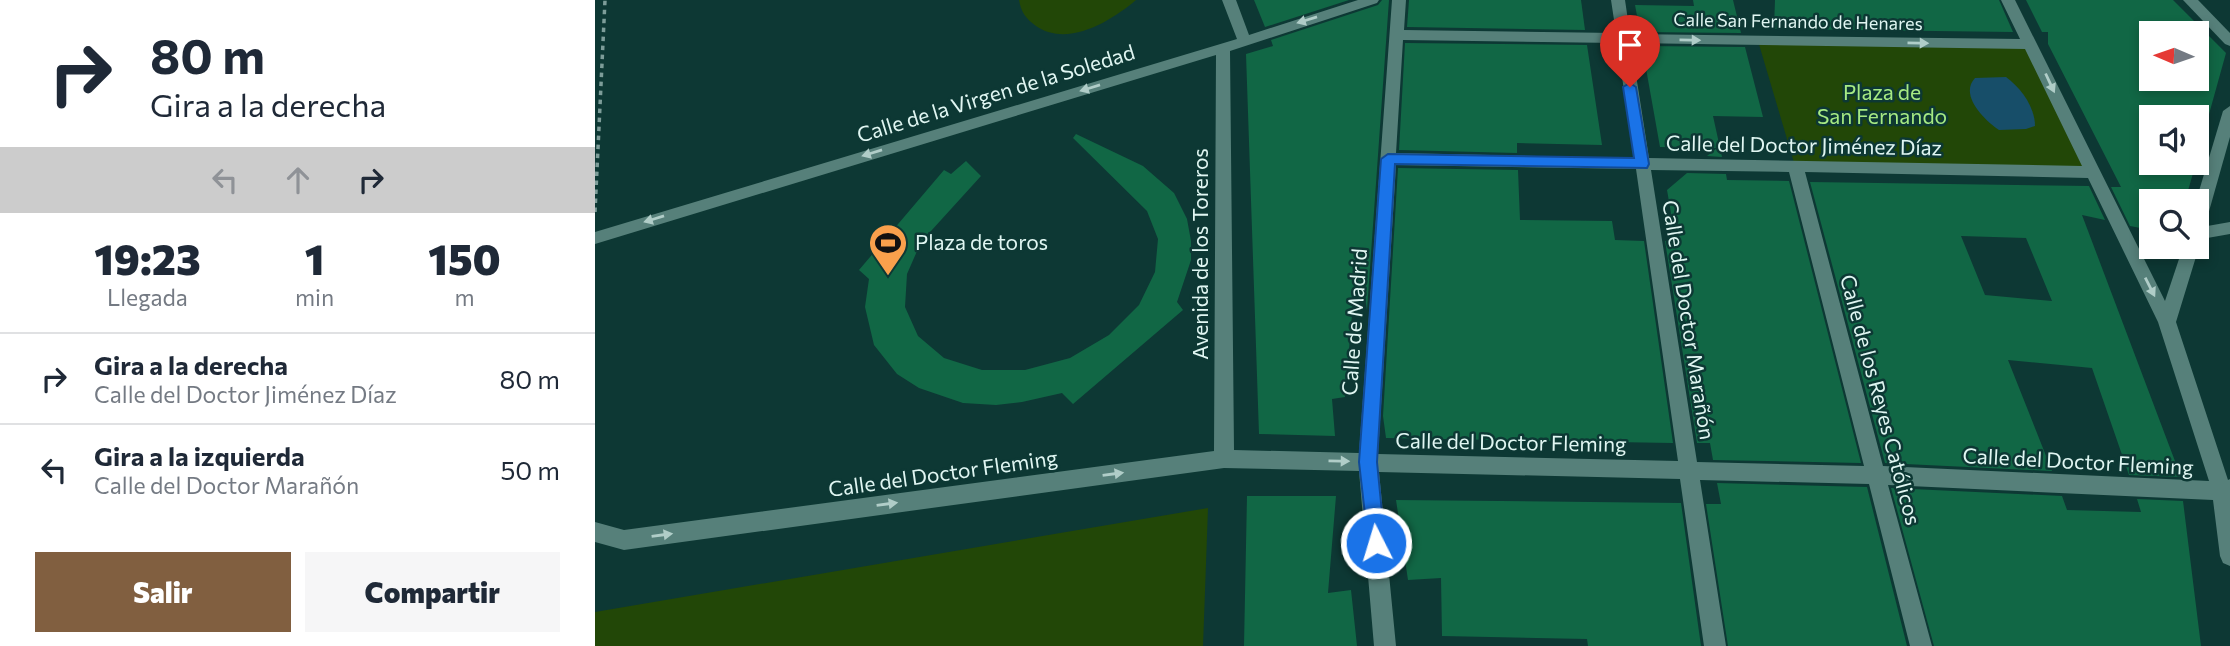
<!DOCTYPE html>
<html lang="es">
<head>
<meta charset="utf-8">
<style>
	body { margin:0; font-family:Commissioner,sans-serif; background:#f6f6f7; color:#1f2937; height:100vh; display:flex; flex-direction:column; font-size:26px; white-space:nowrap }
	* { box-sizing:border-box; margin:0 }
	p { font-size:23px; color:#747a83 }
	.icon { flex:none; width:38px; height:38px; fill:none; stroke:currentColor; stroke-width:2; stroke-linecap:round; stroke-linejoin:round }
	.map { position:relative; flex:1; overflow:hidden }
	.details { display:flex; flex-direction:column; background:#fff; width:595px }
	.details>* { flex:none }
	.banner { background:#fff; color:#1f2937; overflow:hidden }
	.needle { width:46px; rotate:272deg }
	.buttons { position:absolute; left:1544px; top:21px; display:grid; gap:14px }
	.buttons a { display:grid; place-items:center; width:70px; height:70px; border-radius:0px; background:#fff; box-shadow:0 4px 10px #0003; font-size:35px }
	.pin { position:absolute; display:grid; place-items:center; width:60px; height:60px; color:#fff; margin:-72px -30px; border-radius:50% 50% 50% 0; rotate:-45deg; box-shadow:0 0 7px #0007 }
	.pin .icon { rotate:45deg }
	.me { position:absolute; width:77px; margin:-38px; rotate:355deg; stroke-linejoin:round; filter:drop-shadow(0 0 5px #0008) }
	.turn { display:flex; align-items:center; gap:24px; height:147px; padding:0 35px; font-size:32px }
	.turn .icon { width:91px; height:91px; stroke-width:2.5 }
	.turn b { display:block; font-size:49px; line-height:60px }
	.lanes { display:flex; align-items:center; height:66px; padding:0 35px; background:#0003; justify-content:center; gap:35px; direction:ltr }
	.lanes .off { opacity:.35 }
	.eta { display:flex; justify-content:space-evenly; align-items:center; height:119px; text-align:center }
	.eta b { font-size:42px; font-weight:800; line-height:49px }
	.cta { display:flex; gap:14px; margin-top:auto; padding:14px 35px }
	.cta a { flex:1; height:80px; border-radius:0px; background:#815f40; color:#fff; font-size:28px; font-weight:800; line-height:80px; text-align:center }
	.cta a+a { background:#f6f6f7; color:#1f2937 }
	ul { padding:0; list-style:none }
	li { display:flex; align-items:center; gap:21px; height:91px; padding:0 35px; border-top:2px solid #e0e1e3 }
	li div { flex:1 }
	li b { display:block; font-size:26px }
	li em { font-style:normal }
	main { display:flex; flex:1; min-height:0 }
	.map>svg:first-child { display:block }
	.green { fill:#224707 }
	.water { fill:#174e69 }
	.building { fill:#116745; fill-rule:evenodd }
	.lines { fill:none; stroke-linecap:round; stroke-linejoin:round }
	.path { stroke:#7d9d99; stroke-width:3.5; stroke-dasharray:4.5 4.5; stroke-linecap:butt }
	.service { fill:#56807a; fill-rule:evenodd }
	.minor { fill:#56807a; fill-rule:evenodd }
	.oneway { fill:#b0cdc8 }
	.route { fill:#1a73e8; stroke:#114b97; stroke-width:2 }
	.labels { text-anchor:middle; stroke-width:5; stroke-linejoin:round; paint-order:stroke }
	.far-street-label { font-size:18px; fill:#e0f6f2; stroke:#0d3834 }
	.park-label { font-size:21px; fill:#a6ea83; stroke:#0d3834 }
	.street-label { font-size:21px; fill:#e0f6f2; stroke:#0d3834 }
	.poi-label { font-size:21px; fill:#e0f6f2; stroke:#0d3834; text-anchor:start }
</style>
</head>
<body>
<main>
<section class="details">
<div class="banner">
<div class="turn"><svg class="icon" aria-label="right" viewBox="0 0 24 24"><path d="M7 20v-9h11M14 6l5 5-5 5"/></svg><div><b>80 m</b>Gira a la derecha</div></div>
<div class="lanes"><svg class="icon off" aria-label="left" viewBox="0 0 24 24"><path d="M17 20v-9H6M10 6l-5 5 5 5"/></svg><svg class="icon off" aria-label="ahead" viewBox="0 0 24 24"><path d="M12 20V5M6 11l6-6 6 6"/></svg><svg class="icon" aria-label="right" viewBox="0 0 24 24"><path d="M7 20v-9h11M14 6l5 5-5 5"/></svg></div>
</div>
<div class="eta">
<div><b>19:23</b><p>Llegada</p></div>
<div><b>1</b><p>min</p></div>
<div><b>150</b><p>m</p></div>
</div>
<ul>
<li><svg class="icon" aria-label="right" viewBox="0 0 24 24"><path d="M7 20v-9h11M14 6l5 5-5 5"/></svg><div><b>Gira a la derecha</b><p>Calle del Doctor Jiménez Díaz</p></div><em>80 m</em></li>
<li><svg class="icon" aria-label="left" viewBox="0 0 24 24"><path d="M17 20v-9H6M10 6l-5 5 5 5"/></svg><div><b>Gira a la izquierda</b><p>Calle del Doctor Marañón</p></div><em>50 m</em></li>
</ul>
<div class="cta"><a>Salir</a><a>Compartir</a></div>
</section>
<div class="map">
<svg width="1635" height="646" viewBox="0 0 1635 646">
	<rect width="100%" height="100%" fill="#0d3834"/>
	<g class="green">
		<path d="M424,0h117c-25,21 -68,48 -100,26 -10,-7 -15,-14 -17,-26z"/>
		<polygon points="1163,41 1437,44 1497,172 1200,166"/>
		<polygon points="613,508 608,646 0,646 0,612"/>
	</g>
	<path class="water" d="M1411,77c15,11 29,30 29,49l-9,3 -27,1c-15,-10 -40,-35 -24,-52z"/>
	<g class="building">
		<polygon points="659,0 754,0 670,27"/>
		<polygon points="787,0 794,0 772,310 769,291 759,291 750,397 737,399 740,436 664,434 651,54 678,46 676,40 783,5"/>
		<polygon points="814,0 986,0 990,30 812,27"/>
		<polygon points="1098,0 1138,0 1146,33 1045,32 1040,5 1099,6"/>
		<polygon points="1180,0 1404,0 1418,32 1179,29"/>
		<path d="M1431,0h147l53,53 -30,108v-44h-45v46h45l-11,38h-34v29l-21,-4 -19,-39h10l-73,-143v-12h-6zM1556,33h45v46h-45z"/>
		<polygon points="810,43 992,45 1007,145 922,143 922,153 804,150"/>
		<polygon points="1047,46 1150,47 1168,117 1118,116 1127,157 1112,156 1122,148 1065,147"/>
		<polygon points="481,134 548,166 579,193 592,219 596,241 596,260 582,302 588,310 478,404 467,393 427,402 401,405 368,403 324,388 302,374 279,345 270,307 274,279 264,270 349,170 356,174 371,161 386,176 326,242 312,274 310,307 323,336 349,358 387,370 430,370 475,358 514,335 544,305 560,272 563,239 552,211 478,138"/>
		<polygon points="803,168 923,170 925,220 1017,221 1020,240 1049,241 1078,443 791,438 788,416"/>
		<polygon points="1092,173 1131,174 1132,180 1194,181 1266,463 1118,460 1115,443 1102,443 1070,241 1081,242 1072,190"/>
		<path d="M1215,182l279,4 16,34 -23,-5 99,262 -52,-2 -37,-107 -84,-8 44,111 -167,-8zM1366,236l65,2 26,63 -67,-6z"/>
		<polygon points="1122,483 1272,487 1312,646 1133,646 1111,504 1126,504"/>
		<polygon points="1296,488 1467,496 1472,510 1546,512 1542,499 1588,501 1606,646 1339,646"/>
		<polygon points="652,496 741,496 733,593 756,590 762,646 649,646"/>
		<polygon points="801,500 1086,503 1106,646 993,646 992,639 847,636 846,578 813,580"/>
	</g>
	<g class="lines">
		<polyline class="path" points="0,212 10,0"/>
		<polygon class="service" points="1635,222 1635,234 1601,240 1601,228"/>
		<g class="minor">
			<path d="M627,0h14l13,35 109,-35h21l-2,3 -147,48 4,399 125,3 33,-453h14l-2,30 212,3 -5,-33h14l5,34 390,5 -19,-39h14l150,301 18,-54h13v-5l3,5 -23,75 52,158 2,-1v87l-7,-3 -3,-7 -7,-56 -325,-15 44,161h-22l-41,-162 -169,-4 26,166h-22l-24,-167 -301,-7 17,174h-22l-15,-175 -135,-3 -600,82 -29,-8v-20l29,8 590,-79 2,-396 -621,189v-12l642,-193zM808,40l214,3 17,115 -238,-5zM1036,43l394,6 57,117 -433,-8zM801,165l240,4 42,292 -300,-7zM1056,170l138,2 75,294 -167,-4zM1210,172l283,6 70,144 51,159 -326,-15z"/>
			<polygon points="1588,0 1603,0 1635,33 1635,46 1630,44"/>
			<polygon points="1635,106 1635,137 1609,229 1601,235 1601,201 1628,111"/>
		</g>
	</g>
	<defs><path id="oneway-solid" d="M-6-.8H1V-3.2L6.5 0L1 3.2V.8H-6Z" transform="scale(1.75)"/></defs>
	<g class="oneway">
		<use href="#oneway-solid" transform="translate(712 20) rotate(163)"/>
		<use href="#oneway-solid" transform="translate(1095 40) rotate(1)"/>
		<use href="#oneway-solid" transform="translate(1323 43) rotate(1)"/>
		<use href="#oneway-solid" transform="translate(1455 83) rotate(65)"/>
		<use href="#oneway-solid" transform="translate(495 88) rotate(163)"/>
		<use href="#oneway-solid" transform="translate(277 153) rotate(163)"/>
		<use href="#oneway-solid" transform="translate(59 219) rotate(163)"/>
		<use href="#oneway-solid" transform="translate(1555 287) rotate(63)"/>
		<use href="#oneway-solid" transform="translate(744 461) rotate(1)"/>
		<use href="#oneway-solid" transform="translate(518 474) rotate(-8)"/>
		<use href="#oneway-solid" transform="translate(292 504) rotate(-8)"/>
		<use href="#oneway-solid" transform="translate(67 535) rotate(-8)"/>
	</g>
	<polygon class="route" points="1035,83 1041,87 1054,164 1052,168 800,164 782,462 790,543 787,550 781,552 774,550 764,462 786,159 793,154 1039,158 1028,87"/>
	<defs>
		<symbol id="stadium-pin" viewBox="-11 -11 22 30"><path d="M0 17L-7.5 6A9.5 9.5 0 1 1 7.5 6Z" fill="#f9a04c" stroke="#0d3834"/><path d="M0-5a6.5 5 0 1 0 0 10a6.5 5 0 1 0 0-10ZM-3.5-1.8h7v3.6h-7Z" fill="#111"/></symbol>
	</defs>
	<g fill-rule="evenodd">
		<use href="#stadium-pin" x="271" y="221" width="44" height="60"/>
	</g>
	<g class="labels">
		<g class="far-street-label">
			<text transform="translate(1203 22) rotate(1)" y="6">Calle San Fernando de Henares</text>
		</g>
		<g class="park-label">
			<text x="1287" y="100">Plaza de<tspan x="1287" dy="24">San Fernando</tspan></text>
		</g>
		<g class="street-label">
			<text transform="translate(401 94) rotate(-17)" y="7">Calle de la Virgen de la Soledad</text>
			<text transform="translate(1209 146) rotate(1)" y="7">Calle del Doctor Jiménez Díaz</text>
			<text transform="translate(606 254) rotate(-90)" y="7">Avenida de los Toreros</text>
			<text transform="translate(1093 320) rotate(81)" y="7">Calle del Doctor Marañón</text>
			<text transform="translate(760 322) rotate(-86)" y="7">Calle de Madrid</text>
			<text transform="translate(1285 400) rotate(75)" y="7">Calle de los Reyes Católicos</text>
			<text transform="translate(916 443) rotate(1)" y="7">Calle del Doctor Fleming</text>
			<text transform="translate(1483 462) rotate(3)" y="7">Calle del Doctor Fleming</text>
			<text transform="translate(348 474) rotate(-8)" y="7">Calle del Doctor Fleming</text>
		</g>
		<g class="poi-label">
			<text x="320" y="250">Plaza de toros</text>
		</g>
	</g>
</svg>
<div class="buttons">
<a><svg class="needle" viewBox="-14 -14 28 28"><path d="M0-13l5 13h-10z" fill="#e53935"/><path d="M0 13l5-13h-10z" fill="#747a83"/></svg></a>
<a><svg class="icon" aria-label="sound" viewBox="0 0 24 24"><path d="M4 9h4l5-4v14l-5-4H4zM17 9q2 3 0 6"/></svg></a>
<a><svg class="icon" aria-label="search" viewBox="0 0 24 24"><circle cx="10" cy="10" r="6"/><path d="M15 15l6 6"/></svg></a>
</div>
<div class="pin" style="left:1035px;top:87px;background:#d93025"><svg class="icon" aria-label="arrive" viewBox="0 0 24 24"><path d="M6 21V4h12l-3 4 3 4H6"/></svg></div>
<svg class="me" style="left:781px;top:543px" viewBox="-20 -20 40 40"><circle r="17" fill="#1a73e8" stroke="#fff" stroke-width="3"/><path d="M0-11L8 9 0 5-8 9z" fill="#fff"/></svg>
</div>
</main>
</body>
</html>
